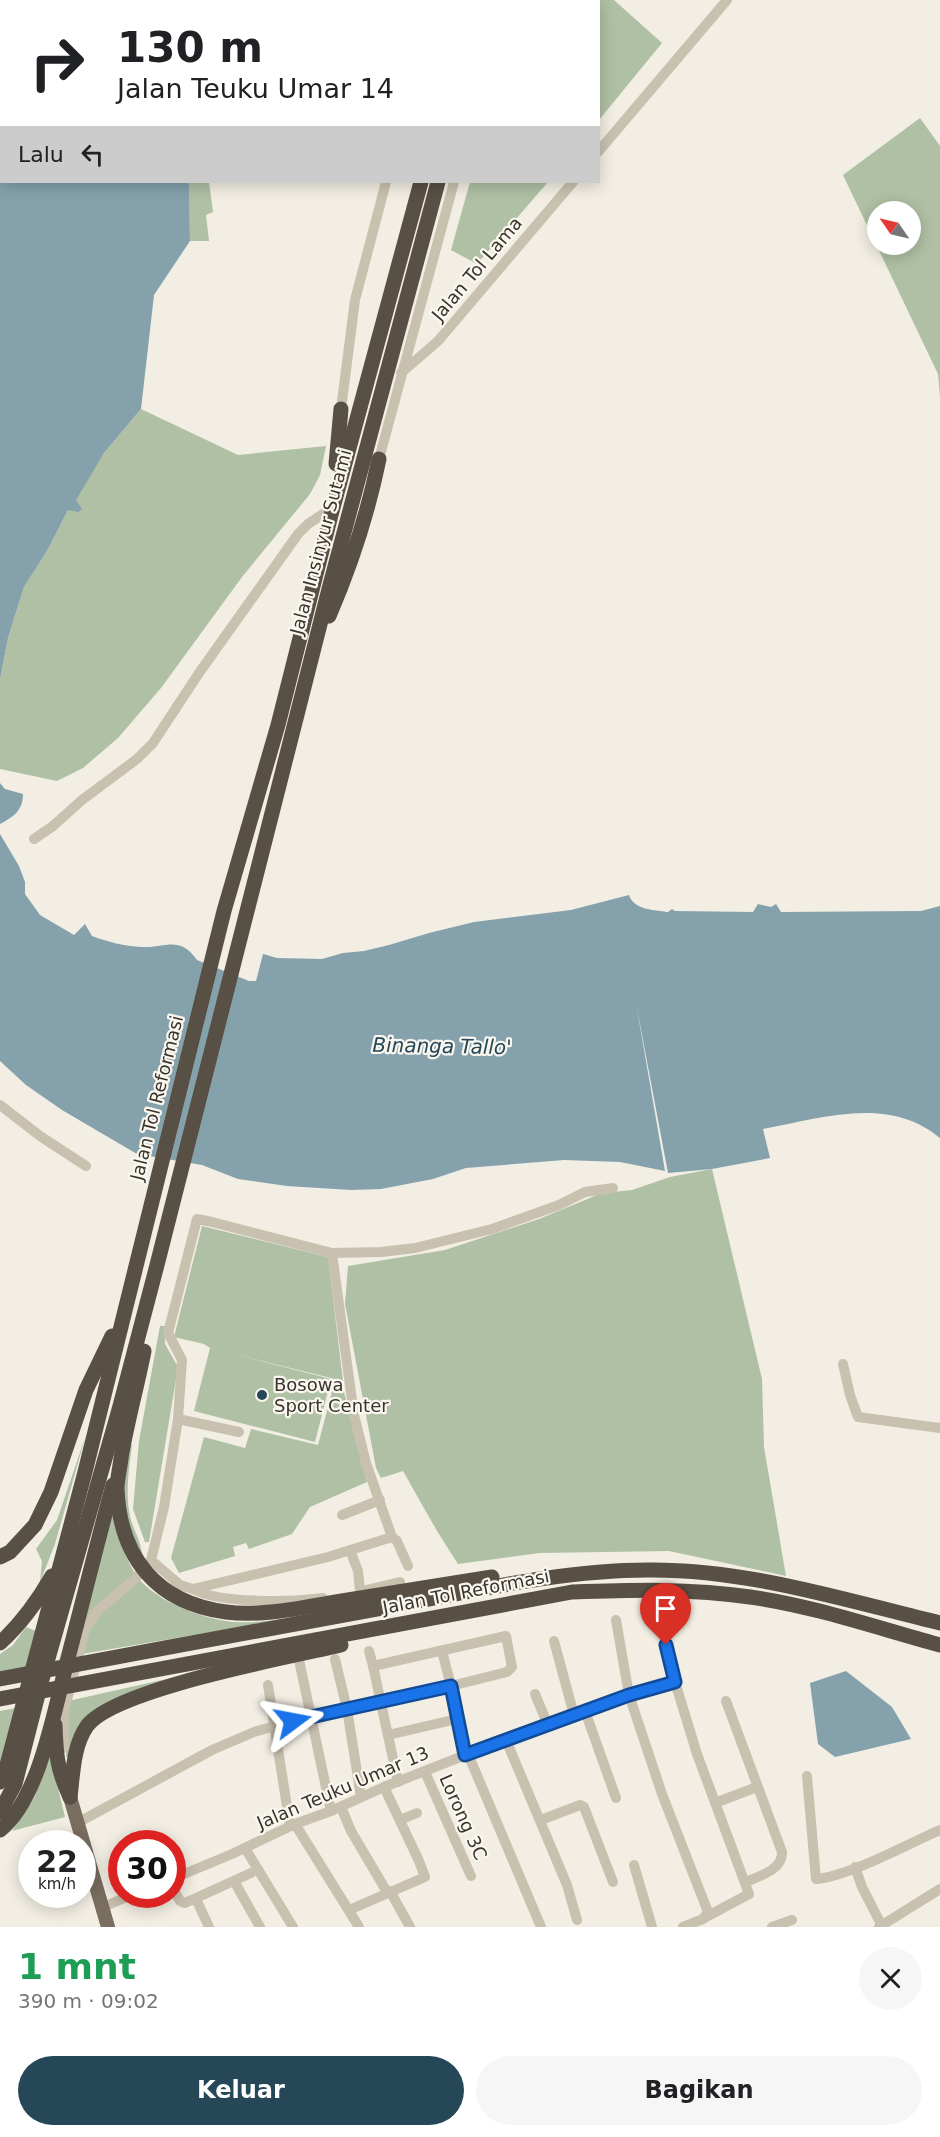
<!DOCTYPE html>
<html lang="id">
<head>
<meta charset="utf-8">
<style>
	body { margin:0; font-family:"DejaVu Sans",sans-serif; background:#f6f6f6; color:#202124; height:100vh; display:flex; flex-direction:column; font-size:22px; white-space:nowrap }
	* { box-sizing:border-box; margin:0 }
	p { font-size:20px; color:#757577 }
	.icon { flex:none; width:33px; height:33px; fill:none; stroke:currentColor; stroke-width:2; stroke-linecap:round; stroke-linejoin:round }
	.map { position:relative; height:1927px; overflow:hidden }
	.sheet { display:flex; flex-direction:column; background:#fff; flex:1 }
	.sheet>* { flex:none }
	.guide { position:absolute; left:0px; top:0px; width:600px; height:183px; box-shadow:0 3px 15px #0003; background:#fff; color:#202124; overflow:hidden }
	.needle { width:39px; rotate:304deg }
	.tools { position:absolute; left:867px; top:201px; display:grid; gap:12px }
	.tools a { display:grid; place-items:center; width:54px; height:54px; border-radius:50%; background:#fff; box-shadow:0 3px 15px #0003; font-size:30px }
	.speed { position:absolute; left:18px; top:1830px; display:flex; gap:12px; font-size:30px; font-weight:700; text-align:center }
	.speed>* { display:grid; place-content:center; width:78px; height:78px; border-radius:50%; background:#fff; box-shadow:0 3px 15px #0003; line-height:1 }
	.speed small { font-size:15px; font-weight:400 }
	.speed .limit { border:9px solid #d22; background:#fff; color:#111 }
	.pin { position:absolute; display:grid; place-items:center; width:51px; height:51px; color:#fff; margin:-62px -26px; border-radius:50% 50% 50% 0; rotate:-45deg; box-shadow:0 0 6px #0007 }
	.pin .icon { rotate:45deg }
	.me { position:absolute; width:66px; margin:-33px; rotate:77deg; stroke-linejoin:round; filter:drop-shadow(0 0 4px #0008) }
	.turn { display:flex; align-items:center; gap:21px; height:126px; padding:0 18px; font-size:27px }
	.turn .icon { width:78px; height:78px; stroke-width:2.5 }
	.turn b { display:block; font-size:42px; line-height:51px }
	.then { display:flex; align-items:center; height:57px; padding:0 18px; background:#0003; gap:12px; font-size:22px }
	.round { display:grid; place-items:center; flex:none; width:63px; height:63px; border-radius:32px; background:#f6f6f6 }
	.overview { display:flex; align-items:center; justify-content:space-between; height:102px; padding:0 18px }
	h1 { font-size:36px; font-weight:600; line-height:45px; color:#1e9e55 }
	.action { display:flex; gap:12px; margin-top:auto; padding:12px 18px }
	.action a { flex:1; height:69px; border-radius:36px; background:#264757; color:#fff; font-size:24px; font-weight:600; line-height:69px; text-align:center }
	.action a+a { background:#f6f6f6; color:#202124 }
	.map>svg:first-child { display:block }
	.green { fill:#afc0a4; fill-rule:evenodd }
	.water { fill:#84a1ac }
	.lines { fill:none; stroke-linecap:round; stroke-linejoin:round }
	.minor { stroke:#c9c1af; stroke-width:10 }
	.major { stroke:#796e5f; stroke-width:14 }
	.highway { stroke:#595045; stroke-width:15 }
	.route-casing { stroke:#114b97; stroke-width:15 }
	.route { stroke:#1a73e8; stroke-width:10 }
	.poi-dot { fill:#264757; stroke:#f9f7ef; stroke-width:2 }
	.labels { text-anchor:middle; stroke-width:4.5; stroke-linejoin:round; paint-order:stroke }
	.street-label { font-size:18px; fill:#39332c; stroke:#f9f7ef }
	.poi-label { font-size:18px; fill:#39332c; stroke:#f9f7ef; text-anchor:start }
	.water-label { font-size:20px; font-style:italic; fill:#264757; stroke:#f9f7ef }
</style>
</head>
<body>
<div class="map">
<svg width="940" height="1927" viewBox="0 0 940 1927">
	<rect width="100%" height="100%" fill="#f2eee3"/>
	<g class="green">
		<polygon points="203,0 421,0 203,1"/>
		<polygon points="520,0 614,0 662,43 599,120 598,2 519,1"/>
		<path d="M920,118l20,28v250l-2,-22 -95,-199zM878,212h32v32h-32z"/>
		<polygon points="189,182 209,182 213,212 206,215 209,241 190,241"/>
		<polygon points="470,182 548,182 477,264 451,250"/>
		<polygon points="141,409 238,455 326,446 320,475 310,494 242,577 161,688 118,738 83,768 57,781 0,769 0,679 8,638 24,587 47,551 68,510 104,453"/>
		<polygon points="712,1169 762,1379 764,1447 786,1576 669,1551 540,1553 458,1564 437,1531 403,1471 381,1478 376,1468 345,1304 348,1266 445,1250 539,1219 602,1193 632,1190 670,1177"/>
		<polygon points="202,1226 328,1257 343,1381 222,1351 331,1379 315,1442 194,1411 210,1348 204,1344 174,1337"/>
		<polygon points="160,1326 165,1326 165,1344 178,1367 149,1542 145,1542 133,1509 139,1441"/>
		<polygon points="333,1388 343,1388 367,1482 310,1507 292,1534 249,1549 246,1543 233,1547 235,1556 179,1573 171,1558 204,1437 245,1448 251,1429 318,1445"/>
		<polygon points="86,1435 55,1544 40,1582 42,1561 36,1549 57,1520"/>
		<path d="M128,1445h4c-3,23 -7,48 -2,71 3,15 15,30 11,45l-20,-58z"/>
		<path d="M114,1509c3,21 8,42 19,61 15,29 69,49 100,52 32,2 66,-6 97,-10l-260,44z"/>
		<polygon points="26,1627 36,1631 28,1668 0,1674 0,1654 13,1645"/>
		<polygon points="256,1659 100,1708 73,1757 66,1757 68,1701"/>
		<polygon points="16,1708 0,1770 0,1711"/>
		<polygon points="50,1756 65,1817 12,1831 34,1798"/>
	</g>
	<g class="water">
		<polygon points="0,0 203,0 2,2 2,182 189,182 190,241 154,295 141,409 104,453 76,500 82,509 78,512 68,510 47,551 24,587 8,638 0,679"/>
		<path d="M0,783l5,6 18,5c0,17 -10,23 -23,30z"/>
		<path d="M0,834l19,32 6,16v12l15,21 34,20 11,-11 7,12c16,6 32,10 50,11 24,1 37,-12 55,13l52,21h7l7,-27 14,4 45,1 21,-6 21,-2 25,-6 40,-12 45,-11 97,-12 58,-15c5,15 25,15 39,17l4,-3 3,2 78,1 5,-8 13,3 5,-3 5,8 140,-1 19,-5v232c-51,-43 -119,-20 -177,-9l7,29 -58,11 -44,4 -32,-170 29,168 -45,-9 -56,-2 -98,8 -33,11 -52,10 -30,1 -64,-4 -49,-7 -36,-14 -65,-11 -75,-44 -36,-25 -26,-24z"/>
		<polygon points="846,1671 892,1707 911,1739 835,1757 818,1744 810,1683"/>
	</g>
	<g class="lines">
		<g class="minor">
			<polyline points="433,2 434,0"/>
			<polyline points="503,2 504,0"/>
			<polyline points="598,152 727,0"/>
			<polyline points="401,373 438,341 573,182"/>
			<polyline points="341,409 355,300 386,182"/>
			<polyline points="379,459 454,182"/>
			<polyline points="34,839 53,826 82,800 137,759 153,743 199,673 298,534 308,524 323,514 331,515"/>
			<polyline points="0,1105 40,1136 86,1166"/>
			<polyline points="332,1253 354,1415 366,1463 392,1537 397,1541 408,1566"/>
			<polyline points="843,1364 850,1395 858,1417 940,1428"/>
			<polyline points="178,1419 239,1432"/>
			<polyline points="342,1515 380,1500"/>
			<polyline points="350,1550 358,1571 360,1591"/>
			<polyline points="151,1560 180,1585 193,1589 328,1557 392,1537"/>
			<path d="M193,1589c27,15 99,13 130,9"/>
			<polyline points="362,1591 400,1582"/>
			<polyline points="661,1622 675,1682 629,1695 662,1794 708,1912 703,1919 683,1927"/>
			<polyline points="554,1641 574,1715"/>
			<polyline points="369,1651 373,1666"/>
			<polyline points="335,1659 347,1709 361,1797"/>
			<polyline points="299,1660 331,1811"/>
			<polyline points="675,1682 697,1754 749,1894 706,1917"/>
			<polyline points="268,1685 290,1826"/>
			<polyline points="535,1694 548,1725"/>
			<path d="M726,1701l56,151c1,18 -23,24 -36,30"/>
			<polyline points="585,1711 616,1798"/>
			<polyline points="388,1735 457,1719"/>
			<polyline points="506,1740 567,1885 577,1920"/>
			<polyline points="64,1748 64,1711 85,1630 97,1611 135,1579 151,1560 164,1507 178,1419 182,1360 168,1333 197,1219 212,1222 332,1253 381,1252 415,1248 492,1229 559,1205 585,1192 613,1188"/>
			<polyline points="468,1754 541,1927"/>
			<polyline points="425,1772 471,1876"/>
			<path d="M807,1776l9,103c34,-3 91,-35 124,-49"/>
			<polyline points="398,1782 373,1666 506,1636 512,1667 507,1672 451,1686 442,1651"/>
			<polyline points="715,1803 757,1787"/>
			<polyline points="341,1807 351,1831 387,1892"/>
			<polyline points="400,1820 417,1813"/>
			<polyline points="541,1820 580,1805 584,1807 613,1882"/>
			<polyline points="79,1822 212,1750 254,1732 311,1716 451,1686 465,1755"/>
			<polyline points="295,1824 359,1927"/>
			<polyline points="245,1848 293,1927"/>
			<polyline points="634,1865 652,1927"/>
			<polyline points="855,1867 862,1887 882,1926"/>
			<polyline points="172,1879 232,1854 295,1824 331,1811 384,1787 468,1754 629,1695 616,1620"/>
			<polyline points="234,1881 260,1927"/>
			<polyline points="174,1890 180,1901 185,1903 251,1873"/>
			<polyline points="390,1891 410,1927"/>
			<polyline points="196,1899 209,1927"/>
			<polyline points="103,1907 134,1894"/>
			<polyline points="349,1910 425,1877 419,1861 384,1787"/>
			<polyline points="772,1927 792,1920"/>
			<polyline points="879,1927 940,1889"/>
		</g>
		<polyline class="major" points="70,1797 108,1927"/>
		<g class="highway">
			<polyline points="470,2 470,0"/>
			<polyline points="486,2 487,0"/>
			<polyline points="336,464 341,409"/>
			<path d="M329,616c22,-51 39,-103 50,-157"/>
			<path d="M144,1351c-7,36 -17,71 -23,107 -1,10 -4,21 -4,31 3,69 40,114 109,123 40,5 83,-6 122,-12 48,-8 96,-15 144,-23"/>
			<polyline points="0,1557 10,1552 35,1525 51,1492 86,1390 112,1336"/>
			<path d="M0,1643c22,-20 37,-41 52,-67"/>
			<path d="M0,1679c127,-24 255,-48 382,-71 88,-16 177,-38 266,-38 99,-1 197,30 292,53"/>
			<path d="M0,1699l572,-107c60,-2 118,-4 178,5 64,9 127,31 190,48"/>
			<path d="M55,1725c1,30 2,44 15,72"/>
			<polyline points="0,1782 7,1765 85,1472 224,911 278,725 331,515 421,182"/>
			<path d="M70,1797c3,-23 3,-51 17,-71 27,-37 203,-69 254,-81"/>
			<polyline points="0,1812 15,1784 41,1683 120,1406 157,1265 330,585 438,182"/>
			<path d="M0,1830c40,-31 55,-124 68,-172 15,-57 29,-115 45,-173"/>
		</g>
	</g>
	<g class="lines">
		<defs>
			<polyline id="route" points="293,1721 451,1686 465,1755 629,1695 675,1682 666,1645"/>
		</defs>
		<use href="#route" class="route-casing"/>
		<use href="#route" class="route"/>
	</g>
	<circle class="poi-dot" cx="262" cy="1395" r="6"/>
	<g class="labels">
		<g class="street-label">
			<text transform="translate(477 269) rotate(-50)" y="6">Jalan Tol Lama</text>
			<text transform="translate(321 542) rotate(-75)" y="6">Jalan Insinyur Sutami</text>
			<text transform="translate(157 1098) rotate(-76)" y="6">Jalan Tol Reformasi</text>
			<text transform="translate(466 1592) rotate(-11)" y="6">Jalan Tol Reformasi</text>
			<text transform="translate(343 1788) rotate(-23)" y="6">Jalan Teuku Umar 13</text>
			<text transform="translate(463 1817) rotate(66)" y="6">Lorong 3C</text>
		</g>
		<g class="poi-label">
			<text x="274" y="1391">Bosowa<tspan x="274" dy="21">Sport Center</tspan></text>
		</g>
		<g class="water-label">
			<text transform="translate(442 1046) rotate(1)" y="7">Binanga Tallo'</text>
		</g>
	</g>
</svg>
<div class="tools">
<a><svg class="needle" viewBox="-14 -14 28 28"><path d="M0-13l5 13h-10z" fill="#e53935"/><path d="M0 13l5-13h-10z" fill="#757577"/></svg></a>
</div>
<div class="speed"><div>22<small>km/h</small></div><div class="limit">30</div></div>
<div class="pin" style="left:666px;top:1645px;background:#d93025"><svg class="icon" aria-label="arrive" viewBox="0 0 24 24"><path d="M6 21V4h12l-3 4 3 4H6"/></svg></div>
<svg class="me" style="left:293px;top:1721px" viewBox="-20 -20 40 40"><path d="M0-17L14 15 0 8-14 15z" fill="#1a73e8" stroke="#fff" stroke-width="4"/></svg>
<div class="guide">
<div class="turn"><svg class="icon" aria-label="right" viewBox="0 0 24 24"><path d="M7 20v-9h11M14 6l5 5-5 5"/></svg><div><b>130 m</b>Jalan Teuku Umar 14</div></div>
<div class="then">Lalu<svg class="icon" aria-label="left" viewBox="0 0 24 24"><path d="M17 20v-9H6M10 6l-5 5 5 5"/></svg></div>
</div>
</div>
<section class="sheet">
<div class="overview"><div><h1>1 mnt</h1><p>390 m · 09:02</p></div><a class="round"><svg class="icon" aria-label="close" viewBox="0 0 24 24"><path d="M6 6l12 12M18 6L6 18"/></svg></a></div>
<div class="action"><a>Keluar</a><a>Bagikan</a></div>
</section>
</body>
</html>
